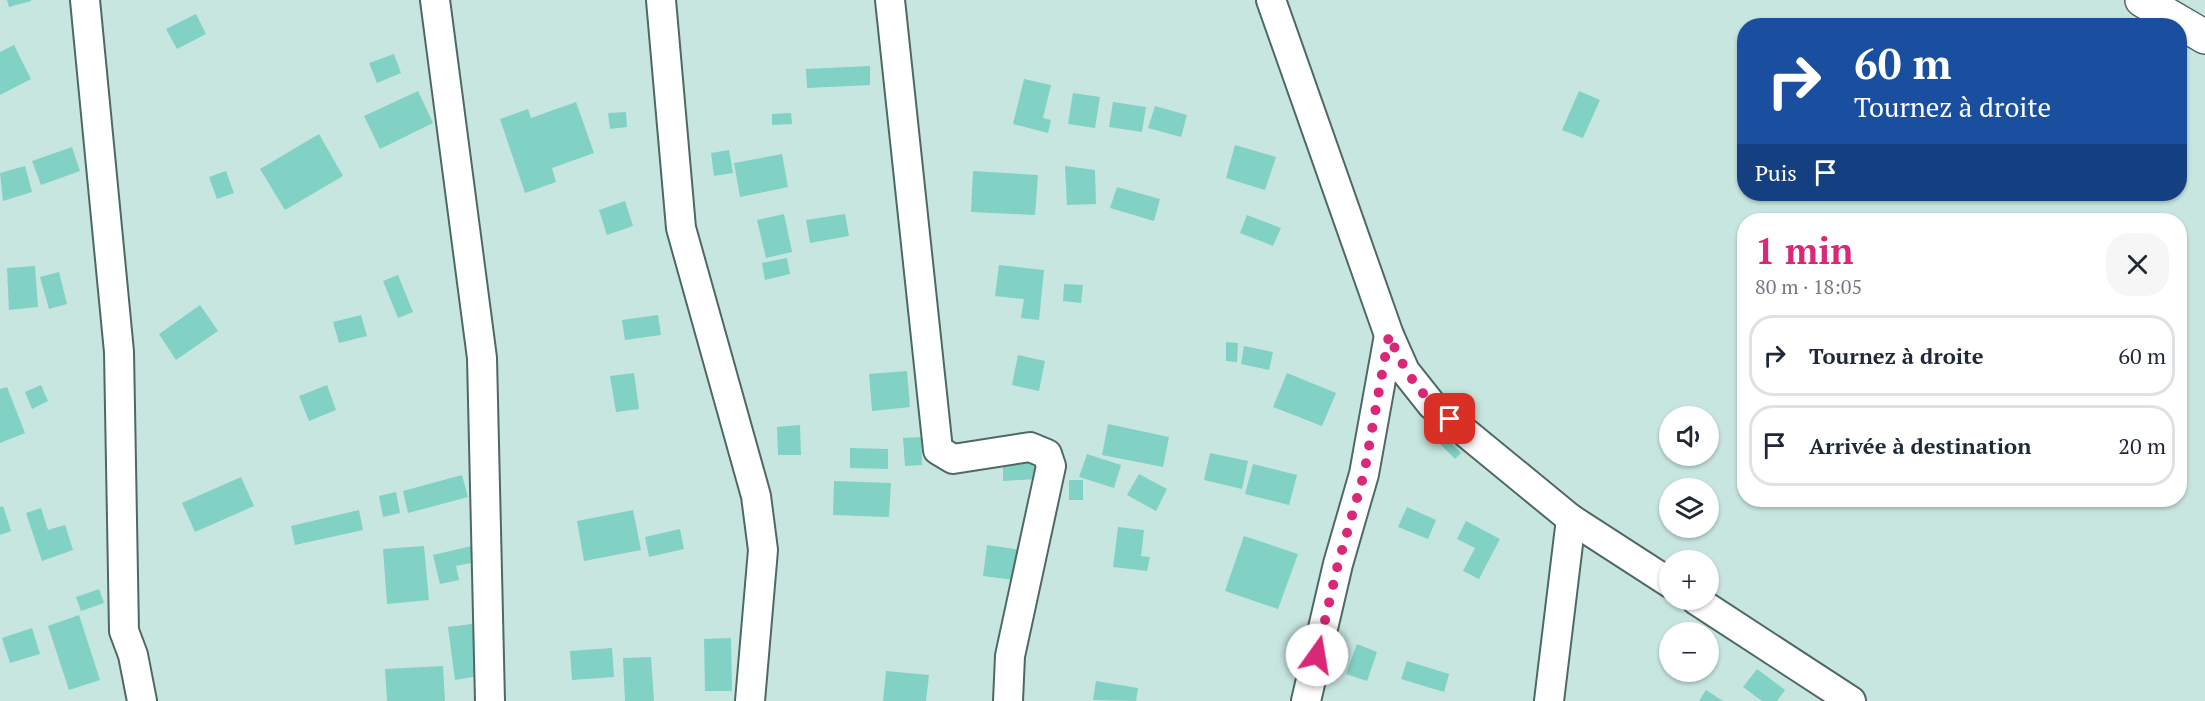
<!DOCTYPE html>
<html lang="fr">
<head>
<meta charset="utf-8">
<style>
	body { margin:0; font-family:"PT Serif",serif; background:#f6f6f7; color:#1f2937; height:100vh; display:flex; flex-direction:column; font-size:22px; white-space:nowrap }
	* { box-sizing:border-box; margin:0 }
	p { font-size:20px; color:#747a83 }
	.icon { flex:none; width:33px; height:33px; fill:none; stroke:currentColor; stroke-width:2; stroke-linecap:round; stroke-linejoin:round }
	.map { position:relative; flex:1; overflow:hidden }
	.drawer { position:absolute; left:1737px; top:213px; width:450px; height:294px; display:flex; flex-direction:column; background:#fff; border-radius:24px; box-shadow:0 2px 4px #0004 }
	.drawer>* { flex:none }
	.banner { position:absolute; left:1737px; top:18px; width:450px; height:183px; border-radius:24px; box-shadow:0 2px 4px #0004; background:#1a4fa0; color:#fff; overflow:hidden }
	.tools { position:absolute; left:1659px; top:406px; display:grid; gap:12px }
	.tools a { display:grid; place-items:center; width:60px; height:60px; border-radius:50%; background:#fff; box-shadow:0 2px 4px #0004; font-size:30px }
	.pin { position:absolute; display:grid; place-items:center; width:51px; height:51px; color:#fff; margin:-26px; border-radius:12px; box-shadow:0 3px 9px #0006 }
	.me { position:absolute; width:66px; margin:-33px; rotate:13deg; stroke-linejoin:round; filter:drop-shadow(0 0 4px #0008) }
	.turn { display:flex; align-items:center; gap:21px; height:126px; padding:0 18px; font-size:27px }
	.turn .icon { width:78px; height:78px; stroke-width:2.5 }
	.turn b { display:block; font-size:42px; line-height:51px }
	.then { display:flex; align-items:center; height:57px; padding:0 18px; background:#0003; gap:12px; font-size:22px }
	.round { display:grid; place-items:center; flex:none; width:63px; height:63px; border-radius:24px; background:#f6f6f7 }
	.summary { display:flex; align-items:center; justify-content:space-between; height:102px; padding:0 18px }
	h1 { font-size:36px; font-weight:700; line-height:45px; color:#db2777 }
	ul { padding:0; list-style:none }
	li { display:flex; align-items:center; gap:18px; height:81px; margin:0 12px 9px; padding:0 6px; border:3px solid #e0e1e3; border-radius:24px }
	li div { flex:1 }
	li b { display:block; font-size:22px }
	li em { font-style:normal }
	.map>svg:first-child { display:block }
	.building { fill:#81d1c4 }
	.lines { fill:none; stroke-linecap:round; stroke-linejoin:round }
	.minor-casing { stroke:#4e6964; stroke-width:32 }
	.primary-casing { stroke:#4e6964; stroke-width:36 }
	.minor { stroke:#fff; stroke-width:28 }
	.primary { stroke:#fff; stroke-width:33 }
	.route { stroke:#db2777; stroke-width:10; stroke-dasharray:0 18 }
</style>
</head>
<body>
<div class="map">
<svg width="2205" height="701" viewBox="0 0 2205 701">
	<rect width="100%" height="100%" fill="#c8e6e0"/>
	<g class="building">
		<polygon points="7,0 31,0 31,1 9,7"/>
		<polygon points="196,14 206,34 177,49 166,29"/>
		<polygon points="14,45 31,79 0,95 0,52"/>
		<polygon points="394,54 401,73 377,83 369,63"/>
		<polygon points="870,66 870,85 807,88 806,69"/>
		<polygon points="1024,79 1051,85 1043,118 1051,120 1048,133 1013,124"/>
		<polygon points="418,91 433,123 380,149 364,116"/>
		<polygon points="1579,91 1600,100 1583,138 1562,130"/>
		<polygon points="1073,93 1100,97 1095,128 1068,124"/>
		<polygon points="576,102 594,153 552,168 556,182 525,193 500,119 528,109 531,118"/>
		<polygon points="1113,102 1146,107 1142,132 1109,127"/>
		<polygon points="1155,106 1187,115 1181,137 1148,128"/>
		<polygon points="626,112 627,127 610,129 608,113"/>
		<polygon points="791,113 792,124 772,125 772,114"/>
		<polygon points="319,134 343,176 285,210 260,169"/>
		<polygon points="1235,145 1276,157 1265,190 1226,178"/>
		<polygon points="72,147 80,171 41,185 32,161"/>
		<polygon points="729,150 733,173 714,176 711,153"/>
		<polygon points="782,154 788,187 740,197 734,163"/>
		<polygon points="25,166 32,192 3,201 0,173"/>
		<polygon points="1065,166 1095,170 1096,204 1067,205"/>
		<polygon points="226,171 234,193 217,199 209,177"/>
		<polygon points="973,171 1038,175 1035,215 971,212"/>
		<polygon points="1117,187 1160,199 1154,221 1110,208"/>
		<polygon points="625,201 633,226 607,235 599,210"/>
		<polygon points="784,214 792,252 766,258 757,220"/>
		<polygon points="845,214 849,236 810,243 806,220"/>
		<polygon points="1247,215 1281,228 1273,246 1240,233"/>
		<polygon points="787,258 790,274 765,280 762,263"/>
		<polygon points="999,265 1044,270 1039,320 1021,318 1024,299 995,296"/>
		<polygon points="35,266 38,307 9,310 7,268"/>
		<polygon points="59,272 67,304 49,309 40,277"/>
		<polygon points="398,275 413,312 398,318 383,281"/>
		<polygon points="1064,284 1083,285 1081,303 1063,301"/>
		<polygon points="200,305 218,331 176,360 159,334"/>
		<polygon points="361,315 367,336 339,343 333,322"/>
		<polygon points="658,315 661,335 625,340 622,320"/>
		<polygon points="1226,342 1238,343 1237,362 1226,361"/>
		<polygon points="1244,346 1273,352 1269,370 1241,364"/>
		<polygon points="1018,355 1045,361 1039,391 1012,385"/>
		<polygon points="907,371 910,407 872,411 869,374"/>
		<polygon points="634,373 639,409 616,412 610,376"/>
		<polygon points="1287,373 1336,393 1322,426 1273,407"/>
		<polygon points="41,385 48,401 32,409 25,392"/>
		<polygon points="327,385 336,410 309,421 299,396"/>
		<polygon points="7,387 25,433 0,443 0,389"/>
		<polygon points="1108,424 1169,437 1163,467 1102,455"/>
		<polygon points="800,425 801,455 778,455 777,427"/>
		<polygon points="1443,435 1461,453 1455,459 1438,442"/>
		<polygon points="921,437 922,465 905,466 903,438"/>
		<polygon points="850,448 888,449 888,469 850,468"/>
		<polygon points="1036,453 1037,479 1003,481 1003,454"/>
		<polygon points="1210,453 1248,461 1242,489 1204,480"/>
		<polygon points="1087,454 1121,465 1114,488 1079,477"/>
		<polygon points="1253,464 1297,475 1289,505 1245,494"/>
		<polygon points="1139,474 1167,489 1156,511 1127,495"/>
		<polygon points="462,475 468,497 408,513 403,491"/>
		<polygon points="241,477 254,506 195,532 182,503"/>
		<rect x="1069" y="480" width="14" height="20"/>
		<polygon points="834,481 891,483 889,517 833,515"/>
		<polygon points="396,492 400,513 383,517 379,496"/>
		<polygon points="3,506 11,531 0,535 0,507"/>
		<polygon points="1407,507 1436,520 1428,539 1398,527"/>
		<polygon points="41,508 48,530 65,525 73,550 42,561 26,513"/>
		<polygon points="359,510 363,530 295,545 291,526"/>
		<polygon points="633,510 641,550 584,561 577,521"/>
		<polygon points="1466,521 1500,539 1479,579 1463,571 1475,548 1457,539"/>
		<polygon points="1118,527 1144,530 1141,556 1150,557 1147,571 1113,567"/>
		<polygon points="680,529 684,549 649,557 645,537"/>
		<polygon points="1244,536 1298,554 1278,609 1225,591"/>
		<polygon points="476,545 480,561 456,566 459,580 440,584 433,555"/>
		<polygon points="987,545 1028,551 1023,581 983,576"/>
		<polygon points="424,546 429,600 387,604 383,549"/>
		<polygon points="99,589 104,603 81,611 76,597"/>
		<polygon points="79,615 100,680 69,690 48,626"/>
		<polygon points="472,624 479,676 455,680 448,627"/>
		<polygon points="32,628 40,654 10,663 2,638"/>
		<polygon points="731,638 732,691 705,691 704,639"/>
		<polygon points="1357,644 1377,652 1367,681 1346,674"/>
		<polygon points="612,648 614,677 572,680 570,651"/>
		<polygon points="651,657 654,701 625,701 623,658"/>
		<polygon points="1407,661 1449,674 1444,692 1401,679"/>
		<polygon points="443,666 445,701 387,701 385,669"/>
		<polygon points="1757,669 1785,690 1777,701 1762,701 1743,687"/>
		<polygon points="886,671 929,675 926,701 883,701"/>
		<polygon points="1096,681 1138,688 1136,701 1093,700"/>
		<polygon points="1706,690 1723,701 1699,701"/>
	</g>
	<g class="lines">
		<defs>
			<g id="minor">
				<polyline points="85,0 119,352 124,631 133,655 142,701"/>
				<polyline points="435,0 482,358 490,701"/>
				<polyline points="661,0 681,228 756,496 763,550 750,701"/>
				<polyline points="890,0 938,450 953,459 1030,447 1047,454 1051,466 1010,656 1008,701"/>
				<polyline points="1271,0 1389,335 1405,371 1432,405 1571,519 1670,583"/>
				<polyline points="1696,600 1851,701"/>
				<polyline points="1306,701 1338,564 1364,474 1389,335"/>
				<polyline points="1549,701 1571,519"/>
			</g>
			<polyline id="primary" points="2142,0 2205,37"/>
		</defs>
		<use href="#minor" class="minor-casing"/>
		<use href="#primary" class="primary-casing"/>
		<use href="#minor" class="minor"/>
		<use href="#primary" class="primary"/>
	</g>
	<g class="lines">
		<path class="route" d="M1317,655l21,-91 26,-90 25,-139c15,36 30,59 61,84"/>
	</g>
</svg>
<div class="tools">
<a><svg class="icon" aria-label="sound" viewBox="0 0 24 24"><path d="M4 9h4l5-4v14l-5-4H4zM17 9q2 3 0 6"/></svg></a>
<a><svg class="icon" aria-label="layers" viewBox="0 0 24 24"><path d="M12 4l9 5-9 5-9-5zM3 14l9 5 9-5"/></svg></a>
<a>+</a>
<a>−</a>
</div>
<div class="pin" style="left:1450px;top:419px;background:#d93025"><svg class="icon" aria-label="arrive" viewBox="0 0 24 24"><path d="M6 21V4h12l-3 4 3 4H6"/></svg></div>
<svg class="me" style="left:1317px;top:655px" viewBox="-20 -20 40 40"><circle r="19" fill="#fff"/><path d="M0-13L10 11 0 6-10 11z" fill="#db2777"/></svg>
<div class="banner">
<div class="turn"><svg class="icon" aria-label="right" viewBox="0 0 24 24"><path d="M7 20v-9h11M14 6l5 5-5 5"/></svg><div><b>60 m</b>Tournez à droite</div></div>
<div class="then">Puis<svg class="icon" aria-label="arrive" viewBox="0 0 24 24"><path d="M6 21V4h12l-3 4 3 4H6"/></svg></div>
</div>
<section class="drawer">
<div class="summary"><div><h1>1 min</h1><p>80 m · 18:05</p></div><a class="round"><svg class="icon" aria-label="close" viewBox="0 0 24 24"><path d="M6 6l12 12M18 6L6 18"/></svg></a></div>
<ul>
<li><svg class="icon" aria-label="right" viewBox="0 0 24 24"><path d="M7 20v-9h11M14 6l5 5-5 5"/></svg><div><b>Tournez à droite</b></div><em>60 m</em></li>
<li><svg class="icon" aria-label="arrive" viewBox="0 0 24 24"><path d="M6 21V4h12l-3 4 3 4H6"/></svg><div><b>Arrivée à destination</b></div><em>20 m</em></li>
</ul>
</section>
</div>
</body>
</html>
